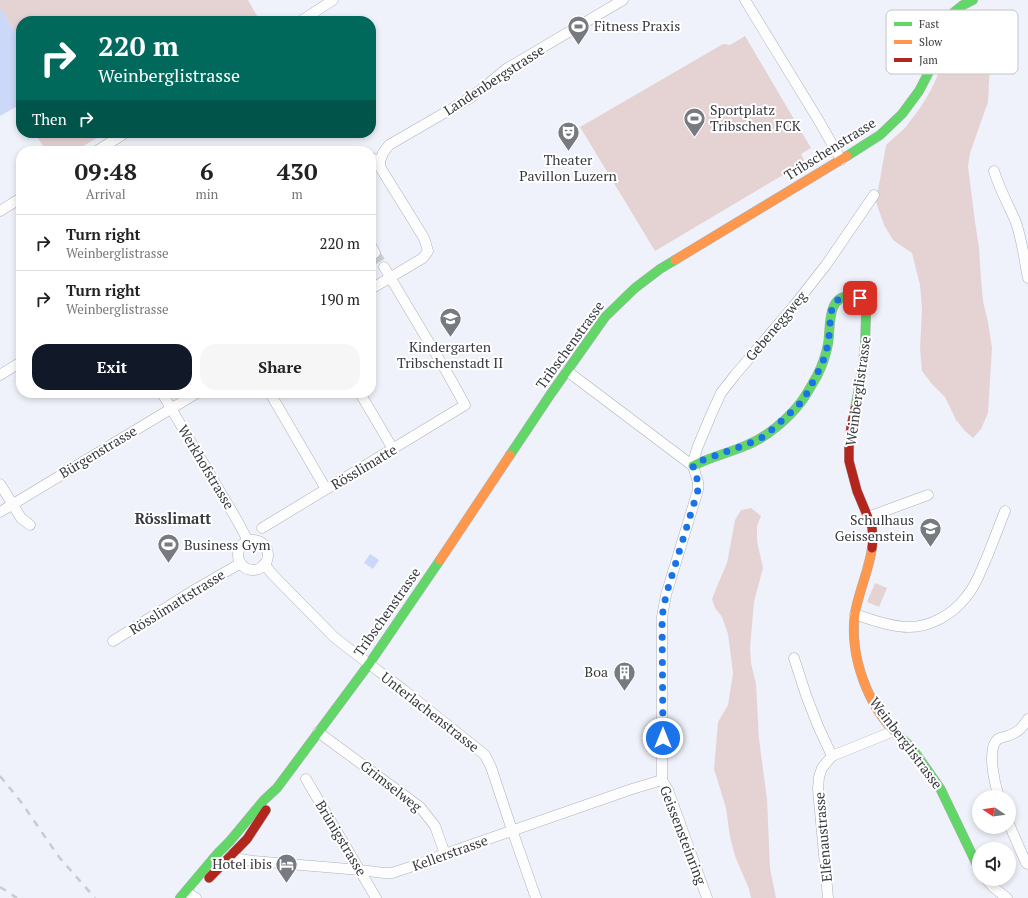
<!DOCTYPE html>
<html lang="en">
<head>
<meta charset="utf-8">
<style>
	body { margin:0; font-family:"PT Serif",serif; background:#f6f6f6; color:#222; height:100vh; display:flex; flex-direction:column; font-size:15px; white-space:nowrap }
	* { box-sizing:border-box; margin:0 }
	p { font-size:13px; color:#767676 }
	.icon { flex:none; width:22px; height:22px; fill:none; stroke:currentColor; stroke-width:2; stroke-linecap:round; stroke-linejoin:round }
	.map { position:relative; flex:1; overflow:hidden }
	.drawer { position:absolute; left:16px; top:146px; width:360px; height:252px; display:flex; flex-direction:column; background:#fff; border-radius:16px; box-shadow:0 2px 6px #0003 }
	.drawer>* { flex:none }
	.top-card { position:absolute; left:16px; top:16px; width:360px; height:122px; border-radius:16px; box-shadow:0 2px 6px #0003; background:#00695c; color:#fff; overflow:hidden }
	.needle { width:26px; rotate:283deg }
	.tools { position:absolute; left:972px; top:790px; display:grid; gap:8px }
	.tools a { display:grid; place-items:center; width:44px; height:44px; border-radius:50%; background:#fff; box-shadow:0 2px 6px #0003; font-size:20px }
	.pin { position:absolute; display:grid; place-items:center; width:34px; height:34px; color:#fff; margin:-17px; border-radius:8px; box-shadow:0 2px 6px #0006 }
	.me { position:absolute; width:44px; margin:-22px; rotate:0deg; stroke-linejoin:round; filter:drop-shadow(0 0 3px #0008) }
	.turn { display:flex; align-items:center; gap:14px; height:84px; padding:0 16px; font-size:18px }
	.turn .icon { width:52px; height:52px; stroke-width:2.5 }
	.turn b { display:block; font-size:28px; line-height:34px }
	.then { display:flex; align-items:center; height:38px; padding:0 16px; background:#0003; gap:8px; font-size:15px }
	.eta { display:flex; justify-content:space-evenly; align-items:center; height:68px; text-align:center }
	.eta b { font-size:24px; font-weight:700; line-height:28px }
	.cta { display:flex; gap:8px; margin-top:auto; padding:8px 16px }
	.cta a { flex:1; height:46px; border-radius:16px; background:#111827; color:#fff; font-size:16px; font-weight:700; line-height:46px; text-align:center }
	.cta a+a { background:#f6f6f6; color:#222 }
	ul { padding:0; list-style:none }
	li { display:flex; align-items:center; gap:12px; height:56px; padding:0 16px; border-top:1px solid #e0e0e0 }
	li div { flex:1 }
	li b { display:block; font-size:15px }
	li em { font-style:normal }
	.map>svg:first-child { display:block }
	.green { fill:#e5d3d3 }
	.water { fill:#ccd8f7 }
	.lines { fill:none; stroke-linecap:round; stroke-linejoin:round }
	.street-tunnel { stroke:#cacdd5; stroke-width:10; stroke-dasharray:10 5; stroke-linecap:butt }
	.street-casing { stroke:#aeb1b6; stroke-width:11 }
	.fast-casing { stroke:#aeb1b6; stroke-width:10 }
	.slow-casing { stroke:#aeb1b6; stroke-width:10 }
	.jam-casing { stroke:#aeb1b6; stroke-width:10 }
	.street { stroke:#fdfdfe; stroke-width:10 }
	.fast { stroke:#63d668; stroke-width:9 }
	.slow { stroke:#ff974d; stroke-width:9 }
	.jam { stroke:#b3261e; stroke-width:9 }
	.rail { stroke:#cacbcd; stroke-width:2.5; stroke-dasharray:7 7; stroke-linecap:butt }
	.route { stroke:#1a73e8; stroke-width:7; stroke-dasharray:0 12.6 }
	.labels { text-anchor:middle; stroke-width:4; stroke-linejoin:round; paint-order:stroke }
	.poi-label { font-size:14px; fill:#383a40; stroke:#fff; text-anchor:start }
	.street-label { font-size:14px; fill:#383a40; stroke:#fff }
	.neighbourhood-label { font-size:15px; font-weight:bold; fill:#383a40; stroke:#fff }
	.key { fill:#fff; stroke:#c3c4c6; stroke-width:1 }
	.key-label { font-size:11px; fill:#383a40 }
</style>
</head>
<body>
<div class="map">
<svg width="1028" height="898" viewBox="0 0 1028 898">
	<rect width="100%" height="100%" fill="#eff2fa"/>
	<g class="green">
		<polygon points="0,0 248,0 260,21 21,21 21,42 0,7"/>
		<polygon points="974,11 977,11 975,20 990,65 988,102 970,153 968,166 975,222 979,248 981,279 983,301 988,322 992,348 988,413 981,429 973,438 965,431 956,420 945,397 932,384 922,371 920,349 922,309 920,285 912,253 893,240 884,225 876,202 886,145 905,128 920,108 931,90 942,66 954,32 958,24 962,18"/>
		<polygon points="745,36 811,148 801,154 805,162 655,251 580,127 723,44 730,45"/>
		<polygon points="35,133 105,133 75,151 46,151"/>
		<polygon points="751,508 761,516 757,526 757,541 763,568 754,602 750,648 751,663 756,684 759,739 767,799 770,868 776,898 751,898 749,889 735,856 730,837 726,808 714,769 718,722 728,705 733,673 728,634 722,617 715,608 712,599 718,584 727,563 735,520 741,510"/>
		<polygon points="875,583 887,588 879,607 867,602"/>
	</g>
	<g class="water">
		<polygon points="0,7 21,42 21,104 0,116"/>
		<polygon points="370,554 379,560 373,569 364,563"/>
	</g>
	<g class="lines">
		<polyline class="street-tunnel" points="375,253 384,267"/>
		<defs>
			<g id="street">
				<polyline points="745,0 819,121 841,160"/>
				<polyline points="301,21 333,0"/>
				<polyline points="97,151 125,133"/>
				<polyline points="371,158 380,161 383,153 389,145 470,98 482,89 506,69 623,0"/>
				<path d="M994,171c5,17 14,33 21,49 7,18 9,39 13,58"/>
				<polyline points="0,211 21,198"/>
				<polyline points="371,246 375,253"/>
				<polyline points="371,289 423,258 428,251 424,238 380,167 380,161"/>
				<polyline points="567,371 693,466"/>
				<polyline points="0,375 21,362"/>
				<polyline points="162,393 238,522 248,541"/>
				<polyline points="270,393 326,489"/>
				<polyline points="360,393 393,449"/>
				<polyline points="693,466 698,482 698,490 666,595 662,617 662,780 668,790 707,898"/>
				<polyline points="693,466 695,455 698,446 711,415 721,393 735,375 793,307 826,265 874,195"/>
				<polyline points="0,484 21,518 30,525"/>
				<polyline points="0,512 197,393"/>
				<polyline points="868,517 928,495"/>
				<polyline points="262,528 465,405 449,376 384,267"/>
				<circle cx="253" cy="555" r="15"/>
				<polyline points="264,564 273,575 334,637 348,648 405,691 485,755 491,767 511,827 536,898"/>
				<path d="M855,614c16,6 37,13 54,13 22,0 44,-13 57,-30 10,-11 15,-27 21,-40 6,-15 12,-31 18,-46"/>
				<polyline points="113,641 196,589 241,563"/>
				<polyline points="794,658 806,695 818,726 832,756"/>
				<polyline points="318,732 420,807 435,826 445,854"/>
				<polyline points="306,779 376,898"/>
				<path d="M999,797c-4,-12 -13,-49 -1,-58 2,-1 6,-2 9,-3 12,-4 14,-7 21,-17"/>
				<polyline points="1009,824 1026,863 1028,864"/>
				<polyline points="231,855 239,859 253,861 360,870 384,873 392,873 422,863 445,854 632,789 662,780"/>
				<polyline points="986,879 993,887 1007,898"/>
				<polyline points="186,892 196,898"/>
				<polyline points="828,898 818,789 819,777 822,768 832,756 894,731"/>
			</g>
			<g id="fast">
				<polyline points="847,156 880,135 902,114 919,91 930,70 943,29 947,22 953,13 963,5 973,0"/>
				<polyline points="510,455 550,395 605,317 635,288 660,269 675,260"/>
				<path d="M693,466c17,-9 36,-13 54,-21 20,-8 41,-26 54,-43 6,-8 11,-18 16,-26 5,-10 9,-21 11,-32 3,-16 -2,-49 23,-48 3,0 6,1 9,2l4,8 2,9 -1,30 -3,26 -7,38"/>
				<polyline points="899,736 912,748 940,788 979,869"/>
				<polyline points="180,898 218,853 230,841 264,800 277,788 369,664 440,560"/>
			</g>
			<g id="slow">
				<polyline points="675,260 847,156"/>
				<path d="M872,548c-3,22 -13,43 -17,65 -6,43 13,94 44,123"/>
				<polyline points="440,560 510,455"/>
			</g>
			<g id="jam">
				<polyline points="855,409 851,427 849,447 849,461 857,491 872,527 873,539 872,548"/>
				<polyline points="209,878 247,839 266,810"/>
			</g>
		</defs>
		<use href="#street" class="street-casing"/>
		<use href="#fast" class="fast-casing"/>
		<use href="#slow" class="slow-casing"/>
		<use href="#jam" class="jam-casing"/>
		<use href="#street" class="street"/>
		<use href="#fast" class="fast"/>
		<use href="#slow" class="slow"/>
		<use href="#jam" class="jam"/>
		<g class="rail">
			<polyline points="0,776 21,802 59,857 95,898"/>
			<polyline points="0,887 17,898"/>
		</g>
	</g>
	<g class="lines">
		<polyline class="route" points="663,738 662,617 666,595 698,490 698,482 693,466 700,461 748,444 765,436 798,406 805,397 819,370 826,354 829,336 831,312 835,302 842,297 851,296 860,298"/>
	</g>
	<defs>
		<symbol id="stadium-pin" viewBox="-11 -11 22 30"><path d="M0 17L-7.5 6A9.5 9.5 0 1 1 7.5 6Z" fill="#787a81" stroke="#fff"/><path d="M0-5a6.5 5 0 1 0 0 10a6.5 5 0 1 0 0-10ZM-3.5-1.8h7v3.6h-7Z" fill="#fff"/></symbol>
		<symbol id="theatre-pin" viewBox="-11 -11 22 30"><path d="M0 17L-7.5 6A9.5 9.5 0 1 1 7.5 6Z" fill="#787a81" stroke="#fff"/><path d="M-5-5.5Q0-4 5-5.5V0Q5 5 0 6Q-5 5-5 0ZM-3.3-2.5H-1v1.5H-3.3ZM1-2.5H3.3v1.5H1ZM-2.8 1Q0 5.5 2.8 1Z" fill="#fff"/></symbol>
		<symbol id="school-pin" viewBox="-11 -11 22 30"><path d="M0 17L-7.5 6A9.5 9.5 0 1 1 7.5 6Z" fill="#787a81" stroke="#fff"/><path d="M0-5L7-2L0 1L-7-2ZM-4 1L0 2.5L4 1V4Q0 6-4 4Z" fill="#fff"/></symbol>
		<symbol id="building-pin" viewBox="-11 -11 22 30"><path d="M0 17L-7.5 6A9.5 9.5 0 1 1 7.5 6Z" fill="#787a81" stroke="#fff"/><path d="M-4-6H4V6H1V3H-1V6H-4ZM-2.5-4.3h1.7v1.8h-1.7ZM.8-4.3h1.7v1.8H.8ZM-2.5-1h1.7V.8h-1.7ZM.8-1h1.7V.8H.8Z" fill="#fff"/></symbol>
		<symbol id="hotel-pin" viewBox="-11 -11 22 30"><path d="M0 17L-7.5 6A9.5 9.5 0 1 1 7.5 6Z" fill="#787a81" stroke="#fff"/><path d="M-6-4.5h1.5V1H6V5H4.5V3h-9V5H-6ZM-4 0a1.8 1.8 0 1 1 3.6 0ZM.5 0V-2.5h3Q6-2.5 6 0Z" fill="#fff"/></symbol>
	</defs>
	<g fill-rule="evenodd">
		<use href="#stadium-pin" x="566" y="14" width="25" height="34"/>
		<use href="#stadium-pin" x="682" y="106" width="25" height="34"/>
		<use href="#theatre-pin" x="556" y="120" width="25" height="34"/>
		<use href="#school-pin" x="438" y="306" width="25" height="34"/>
		<use href="#school-pin" x="918" y="516" width="25" height="34"/>
		<use href="#stadium-pin" x="156" y="532" width="25" height="34"/>
		<use href="#building-pin" x="612" y="660" width="25" height="34"/>
		<use href="#hotel-pin" x="274" y="852" width="25" height="34"/>
	</g>
	<g class="labels">
		<g class="poi-label">
			<text x="594" y="31">Fitness Praxis</text>
			<text x="710" y="115">Sportplatz<tspan x="710" dy="16">Tribschen FCK</tspan></text>
			<text x="568" y="165" text-anchor="middle">Theater<tspan x="568" dy="16">Pavillon Luzern</tspan></text>
			<text x="450" y="352" text-anchor="middle">Kindergarten<tspan x="450" dy="16">Tribschenstadt II</tspan></text>
			<text x="914" y="525" text-anchor="end">Schulhaus<tspan x="914" dy="16">Geissenstein</tspan></text>
			<text x="184" y="550">Business Gym</text>
			<text x="608" y="677" text-anchor="end">Boa</text>
			<text x="272" y="869" text-anchor="end">Hotel ibis</text>
		</g>
		<g class="street-label">
			<text transform="translate(494 80) rotate(-33)" y="5">Landenbergstrasse</text>
			<text transform="translate(830 149) rotate(-32)" y="5">Tribschenstrasse</text>
			<text transform="translate(776 326) rotate(-50)" y="5">Gebeneggweg</text>
			<text transform="translate(570 345) rotate(-54)" y="5">Tribschenstrasse</text>
			<text transform="translate(858 391) rotate(-82)" y="5">Weinberglistrasse</text>
			<text transform="translate(98 452) rotate(-31)" y="5">Bürgenstrasse</text>
			<text transform="translate(206 467) rotate(59)" y="5">Werkhofstrasse</text>
			<text transform="translate(364 467) rotate(-31)" y="5">Rösslimatte</text>
			<text transform="translate(177 602) rotate(-32)" y="5">Rösslimattstrasse</text>
			<text transform="translate(387 612) rotate(-55)" y="5">Tribschenstrasse</text>
			<text transform="translate(430 712) rotate(38)" y="5">Unterlachenstrasse</text>
			<text transform="translate(906 743) rotate(53)" y="5">Weinberglistrasse</text>
			<text transform="translate(391 786) rotate(38)" y="5">Grimselweg</text>
			<text transform="translate(683 835) rotate(69)" y="5">Geissensteinring</text>
			<text transform="translate(823 837) rotate(-95)" y="5">Elfenaustrasse</text>
			<text transform="translate(341 838) rotate(59)" y="5">Brünigstrasse</text>
			<text transform="translate(450 853) rotate(-20)" y="5">Kellerstrasse</text>
		</g>
		<g class="neighbourhood-label">
			<text x="173" y="524">Rösslimatt</text>
		</g>
	</g>
	<rect x="886" y="10" width="132" height="64" rx="6" class="key"/>
	<rect x="894" y="22" width="18" height="4" fill="#63d668"/>
	<rect x="894" y="40" width="18" height="4" fill="#ff974d"/>
	<rect x="894" y="58" width="18" height="4" fill="#b3261e"/>
	<g class="key-label">
		<text x="919" y="28">Fast</text>
		<text x="919" y="46">Slow</text>
		<text x="919" y="64">Jam</text>
	</g>
</svg>
<div class="tools">
<a><svg class="needle" viewBox="-14 -14 28 28"><path d="M0-13l5 13h-10z" fill="#e53935"/><path d="M0 13l5-13h-10z" fill="#767676"/></svg></a>
<a><svg class="icon" aria-label="sound" viewBox="0 0 24 24"><path d="M4 9h4l5-4v14l-5-4H4zM17 9q2 3 0 6"/></svg></a>
</div>
<div class="pin" style="left:860px;top:298px;background:#d93025"><svg class="icon" aria-label="arrive" viewBox="0 0 24 24"><path d="M6 21V4h12l-3 4 3 4H6"/></svg></div>
<svg class="me" style="left:663px;top:738px" viewBox="-20 -20 40 40"><circle r="17" fill="#1a73e8" stroke="#fff" stroke-width="3"/><path d="M0-11L8 9 0 5-8 9z" fill="#fff"/></svg>
<div class="top-card">
<div class="turn"><svg class="icon" aria-label="right" viewBox="0 0 24 24"><path d="M7 20v-9h11M14 6l5 5-5 5"/></svg><div><b>220 m</b>Weinberglistrasse</div></div>
<div class="then">Then<svg class="icon" aria-label="right" viewBox="0 0 24 24"><path d="M7 20v-9h11M14 6l5 5-5 5"/></svg></div>
</div>
<section class="drawer">
<div class="eta">
<div><b>09:48</b><p>Arrival</p></div>
<div><b>6</b><p>min</p></div>
<div><b>430</b><p>m</p></div>
</div>
<ul>
<li><svg class="icon" aria-label="right" viewBox="0 0 24 24"><path d="M7 20v-9h11M14 6l5 5-5 5"/></svg><div><b>Turn right</b><p>Weinberglistrasse</p></div><em>220 m</em></li>
<li><svg class="icon" aria-label="right" viewBox="0 0 24 24"><path d="M7 20v-9h11M14 6l5 5-5 5"/></svg><div><b>Turn right</b><p>Weinberglistrasse</p></div><em>190 m</em></li>
</ul>
<div class="cta"><a>Exit</a><a>Share</a></div>
</section>
</div>
</body>
</html>
